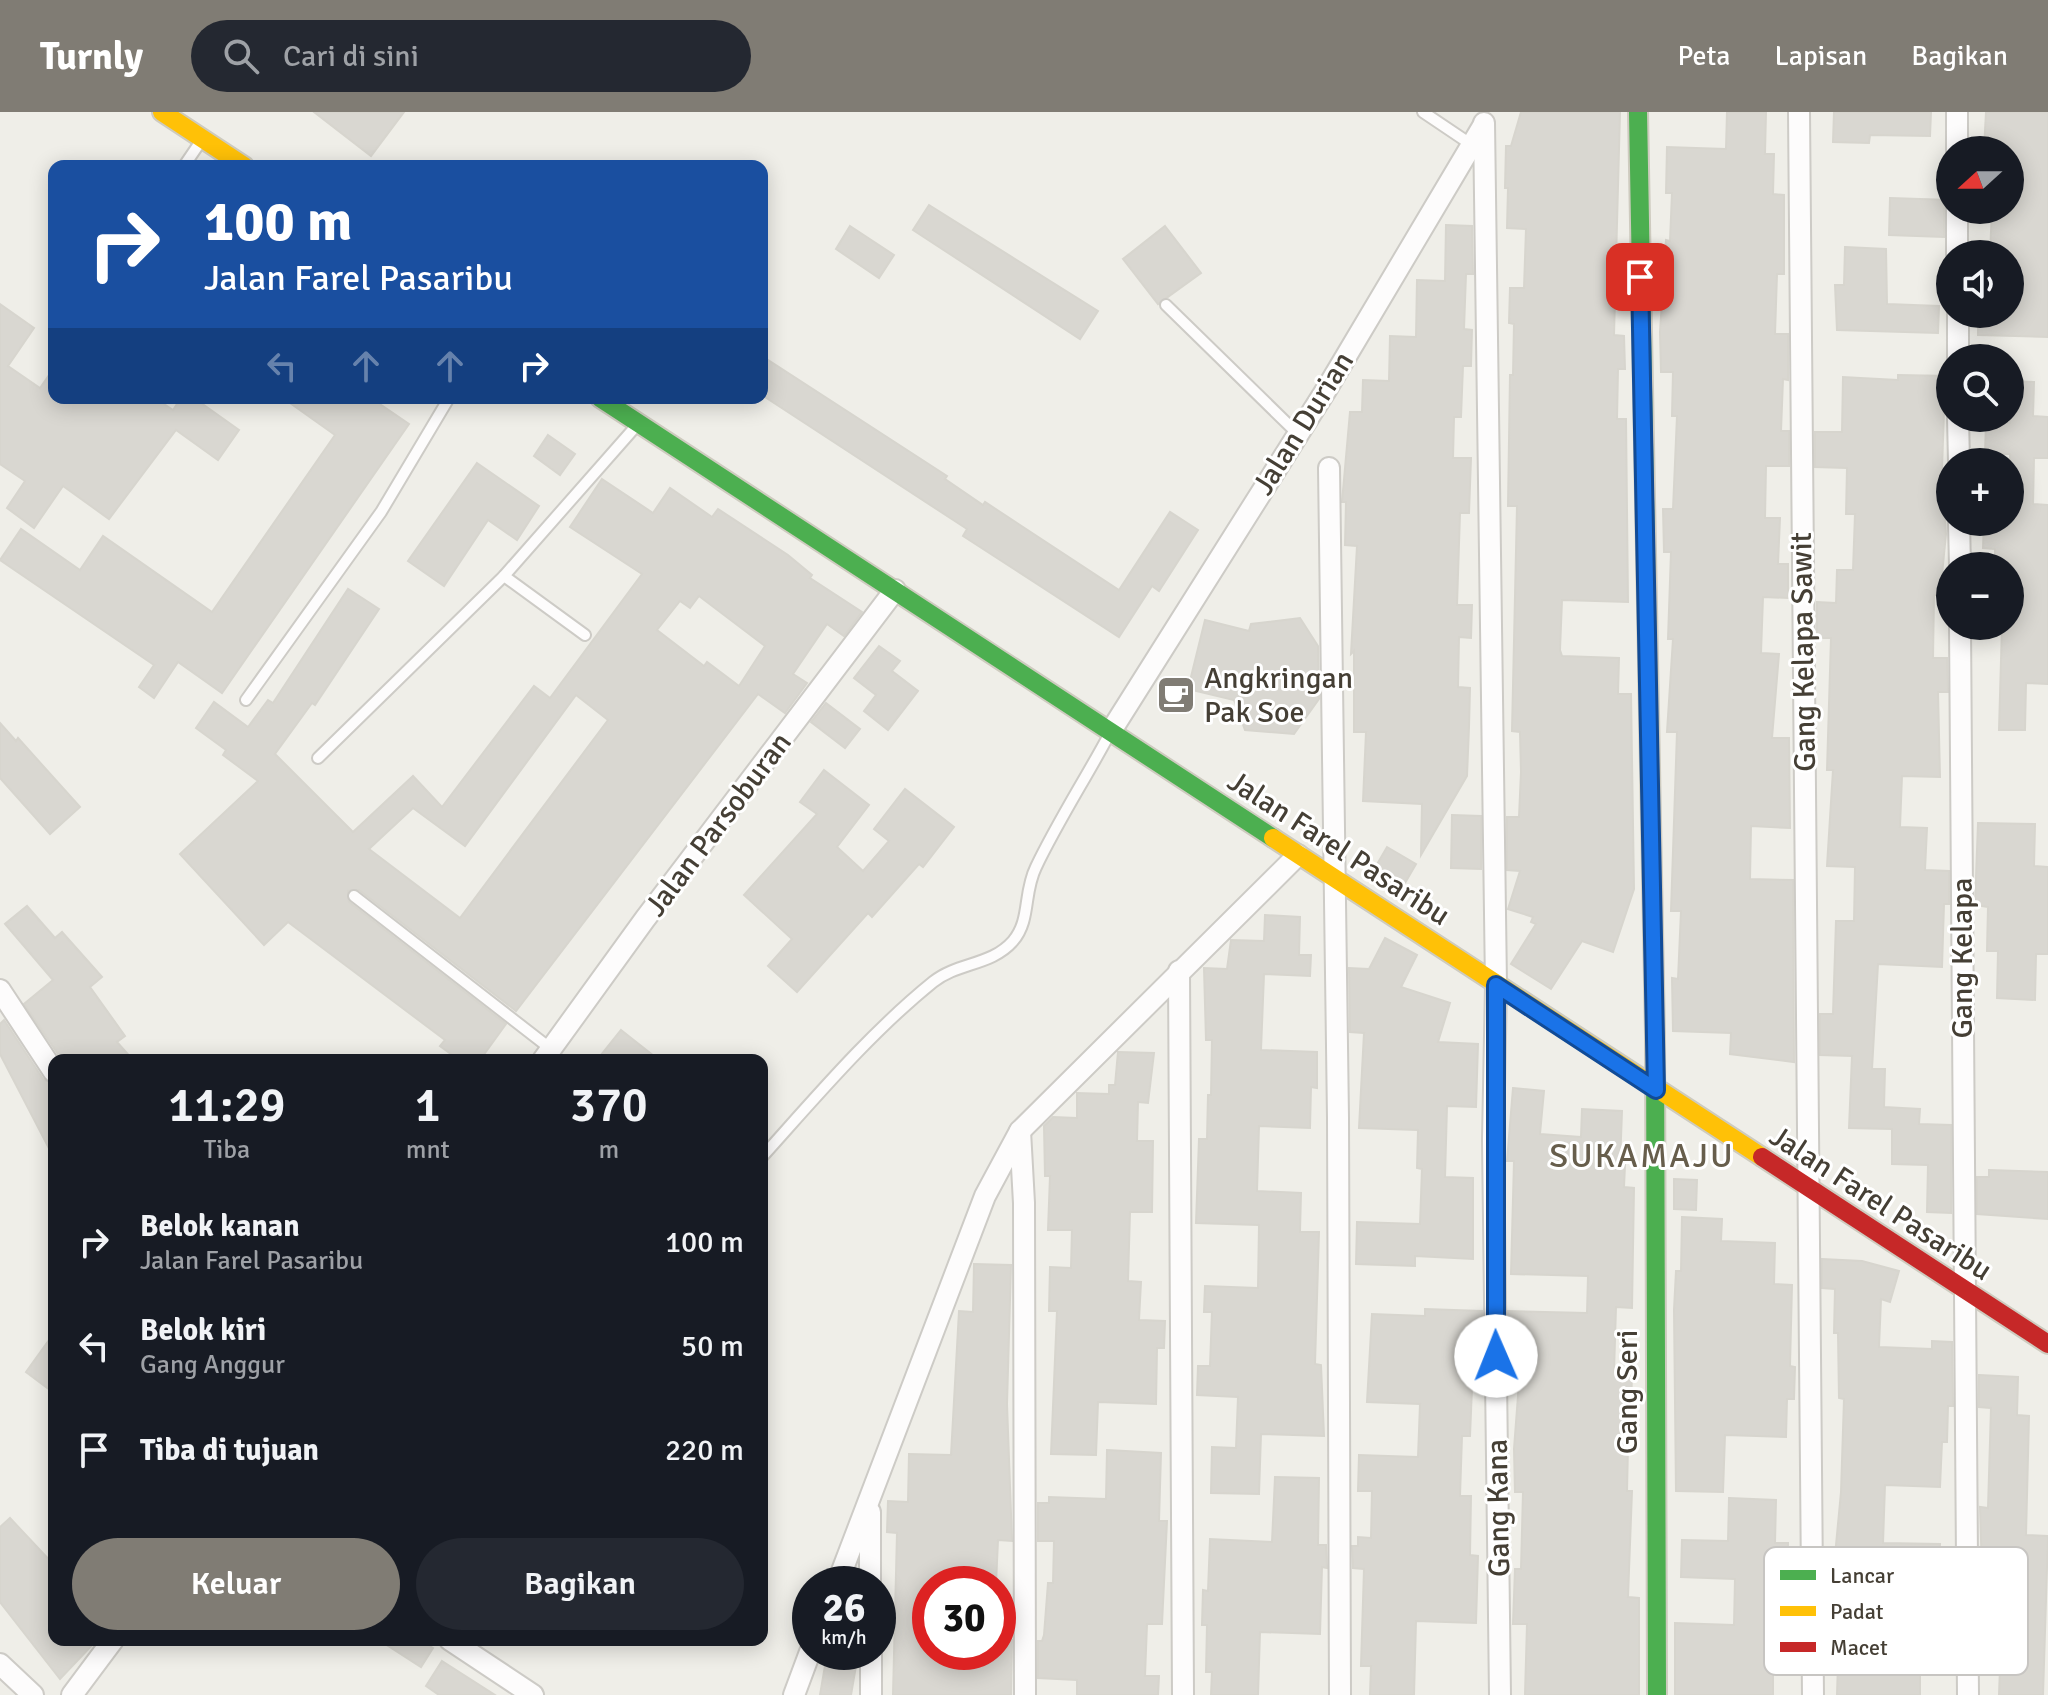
<!DOCTYPE html>
<html lang="id">
<head>
<meta charset="utf-8">
<style>
	body { margin:0; font-family:Signika,sans-serif; background:#242831; color:#f1f3f6; height:100vh; display:flex; flex-direction:column; font-size:30px; white-space:nowrap }
	* { box-sizing:border-box; margin:0 }
	p { font-size:26px; color:#9ea1a6 }
	.icon { flex:none; width:44px; height:44px; fill:none; stroke:currentColor; stroke-width:2; stroke-linecap:round; stroke-linejoin:round }
	.map { position:relative; flex:1; overflow:hidden }
	.side { position:absolute; left:48px; top:942px; width:720px; height:592px; display:flex; flex-direction:column; background:#171b24; border-radius:16px; box-shadow:0 4px 20px #0003 }
	.side>* { flex:none }
	.hud { position:absolute; left:48px; top:48px; width:720px; height:244px; border-radius:16px; box-shadow:0 4px 20px #0003; background:#1a4fa0; color:#fff; overflow:hidden }
	.needle { width:52px; rotate:249deg }
	.tools { position:absolute; left:1936px; top:24px; display:grid; gap:16px }
	.tools a { display:grid; place-items:center; width:88px; height:88px; border-radius:50%; background:#171b24; box-shadow:0 4px 20px #0003; font-size:40px }
	.speed { position:absolute; left:792px; top:1454px; display:flex; gap:16px; font-size:40px; font-weight:700; text-align:center }
	.speed>* { display:grid; place-content:center; width:104px; height:104px; border-radius:50%; background:#171b24; box-shadow:0 4px 20px #0003; line-height:1 }
	.speed small { font-size:20px; font-weight:400 }
	.speed .limit { border:12px solid #d22; background:#fff; color:#111 }
	.pin { position:absolute; display:grid; place-items:center; width:68px; height:68px; color:#fff; margin:-34px; border-radius:16px; box-shadow:0 4px 12px #0006 }
	.me { position:absolute; width:88px; margin:-44px; rotate:359deg; stroke-linejoin:round; filter:drop-shadow(0 0 6px #0008) }
	.turn { display:flex; align-items:center; gap:28px; height:168px; padding:0 24px; font-size:36px }
	.turn .icon { width:104px; height:104px; stroke-width:2.5 }
	.turn b { display:block; font-size:56px; line-height:68px }
	.lanes { display:flex; align-items:center; height:76px; padding:0 24px; background:#0003; justify-content:center; gap:40px; direction:ltr }
	.lanes .off { opacity:.35 }
	.eta { display:flex; justify-content:space-evenly; align-items:center; height:136px; text-align:center }
	.eta b { font-size:48px; font-weight:600; line-height:56px }
	.primary-button { display:flex; gap:16px; margin-top:auto; padding:16px 24px }
	.primary-button a { flex:1; height:92px; border-radius:48px; background:#807c74; color:#fff; font-size:32px; font-weight:600; line-height:92px; text-align:center }
	.primary-button a+a { background:#242831; color:#f1f3f6 }
	ul { padding:0; list-style:none }
	li { display:flex; align-items:center; gap:24px; height:104px; padding:0 24px }
	li div { flex:1 }
	li b { display:block; font-size:30px }
	li em { font-style:normal }
	header { display:flex; align-items:center; gap:48px; box-sizing:border-box; height:112px; padding:0 40px; background:#807c74; color:#fff }
	header strong { font-size:38px }
	nav { display:flex; gap:44px; margin-inline-start:auto; font-size:28px }
	.search { width:560px; height:72px; background:#242831; display:flex; align-items:center; gap:20px; box-sizing:border-box; padding:0 28px; border-radius:44px; color:#9ea1a6; font-size:30px }
	.map>svg:first-child { display:block }
	.building { fill:#d9d7d1; stroke:#d7d5ce; stroke-width:2; fill-rule:evenodd }
	.lines { fill:none; stroke-linecap:round; stroke-linejoin:round }
	.lane-casing { stroke:#cdcbc6; stroke-width:14 }
	.street-casing { stroke:#cdcbc6; stroke-width:24 }
	.fast-casing { stroke:#cecbbf; stroke-width:22 }
	.slow-casing { stroke:#cecbbf; stroke-width:22 }
	.jam-casing { stroke:#cecbbf; stroke-width:22 }
	.lane { stroke:#fdfcfc; stroke-width:10 }
	.street { stroke:#fdfcfc; stroke-width:20 }
	.fast { stroke:#4caf50; stroke-width:18 }
	.slow { stroke:#ffc107; stroke-width:18 }
	.jam { stroke:#c62828; stroke-width:18 }
	.route-casing { stroke:#114b97; stroke-width:20 }
	.route { stroke:#1a73e8; stroke-width:14 }
	.labels { text-anchor:middle; stroke-width:6; stroke-linejoin:round; paint-order:stroke }
	.street-label { font-size:30px; fill:#453f35; stroke:#fff }
	.poi-label { font-size:30px; fill:#453f35; stroke:#fff; text-anchor:start }
	.quarter-label { font-size:34px; letter-spacing:2px; fill:#675e4c; stroke:#fff }
	.key { fill:#fff; stroke:#c7c5c2; stroke-width:2 }
	.key-label { font-size:22px; fill:#453f35 }
</style>
</head>
<body>
<header>
<strong>Turnly</strong>
<div class="search"><svg class="icon" aria-label="search" viewBox="0 0 24 24"><circle cx="10" cy="10" r="6"/><path d="M15 15l6 6"/></svg>Cari di sini</div>
<nav><a>Peta</a><a>Lapisan</a><a>Bagikan</a></nav>
</header>
<div class="map">
<svg width="2048" height="1583" viewBox="0 0 2048 1583">
	<rect width="100%" height="100%" fill="#efeee8"/>
	<g class="building">
		<polygon points="314,0 404,0 371,44"/>
		<polygon points="1521,0 1620,0 1614,223 1624,224 1625,257 1618,257 1617,307 1626,307 1628,490 1562,488 1560,538 1562,544 1619,546 1618,582 1631,582 1634,777 1613,840 1582,829 1551,877 1511,852 1536,812 1531,810 1533,805 1508,797 1520,759 1507,758 1507,705 1519,705 1521,660 1520,620 1512,619 1517,394 1508,394 1510,263 1513,263 1514,212 1509,211 1510,176 1524,176 1526,117 1507,116 1508,76 1505,76 1506,34 1511,34"/>
		<polygon points="1727,0 1766,0 1765,42 1774,42 1773,82 1784,83 1784,162 1777,162 1775,222 1788,222 1788,268 1783,267 1781,319 1789,319 1789,354 1766,354 1765,406 1780,406 1778,452 1788,452 1788,486 1763,485 1761,541 1779,542 1772,626 1789,626 1790,716 1751,714 1750,767 1793,768 1794,950 1730,942 1731,921 1673,919 1672,866 1678,867 1681,799 1671,799 1677,620 1667,620 1673,527 1668,527 1671,440 1664,440 1663,397 1673,397 1677,304 1672,304 1673,260 1661,260 1660,220 1666,128 1670,129 1672,81 1666,81 1667,35 1726,37"/>
		<polygon points="1834,0 1931,0 1930,24 1870,23 1869,31 1833,30"/>
		<polygon points="1986,0 2048,0 2048,225 1978,223 1978,202 2010,202 2010,142 1990,142 1992,98 2010,98 2010,38 1984,38"/>
		<polygon points="1890,86 1949,88 1944,97 1944,125 1889,123"/>
		<polygon points="929,93 1098,199 1080,227 913,118"/>
		<polygon points="1446,113 1472,114 1473,162 1466,162 1464,217 1472,218 1471,254 1463,254 1461,305 1454,305 1453,346 1471,346 1469,401 1460,401 1457,493 1472,493 1471,526 1459,525 1458,575 1470,576 1469,615 1467,664 1421,743 1422,692 1363,689 1366,620 1354,620 1354,539 1351,542 1357,434 1345,433 1346,390 1342,390 1350,300 1362,300 1363,268 1389,269 1390,224 1416,225 1417,168 1445,169"/>
		<polygon points="850,114 894,143 879,166 836,137"/>
		<polygon points="1165,114 1201,161 1158,192 1123,147"/>
		<polygon points="1845,135 1886,137 1887,192 1939,194 1938,221 1837,218 1835,173 1844,173"/>
		<polygon points="0,192 34,216 8,254 40,276 54,256 54,286 155,286 173,298 181,286 194,286 239,318 218,348 176,318 109,407 63,374 34,416 7,396 25,369 0,352"/>
		<polygon points="762,244 947,364 945,367 983,393 985,390 1119,478 1170,400 1198,418 1159,479 1152,474 1119,525 963,424 967,417 762,283"/>
		<polygon points="1898,263 1950,264 1950,296 1944,299 1942,357 1946,422 1940,483 1934,483 1933,546 1947,546 1948,580 1938,580 1940,665 1902,664 1900,715 1927,716 1925,758 1949,759 1949,792 1944,792 1942,855 1878,852 1872,957 1885,957 1884,995 1920,997 1919,1012 1951,1013 1951,1101 1927,1100 1928,1053 1892,1052 1892,1017 1849,1016 1852,944 1820,943 1820,902 1833,902 1836,809 1854,809 1855,755 1827,754 1833,658 1827,658 1831,526 1817,526 1817,490 1836,491 1837,458 1853,458 1855,402 1846,402 1847,356 1815,355 1815,320 1842,320 1843,265 1898,268"/>
		<polygon points="2010,269 2034,270 2033,304 2048,305 2048,346 2034,346 2033,392 2048,393 2048,572 2026,571 2025,618 1999,618 2002,514 2010,514 2010,454 1995,454 1995,437 1983,436 1984,410 2010,410 2010,342 1985,342 1986,310 2010,311"/>
		<polygon points="283,286 371,286 409,312 222,581 178,550 154,586 139,575 154,553 0,448 21,417 80,458 103,424 212,500 335,323"/>
		<polygon points="548,323 575,342 560,363 534,344"/>
		<polygon points="477,351 539,394 517,428 488,408 444,474 408,449"/>
		<path d="M602,367l51,34 17,-25 42,29 6,-8 70,46 24,20 -2,3 52,34 -18,24 -17,-12 -34,50 14,9 -22,30 -27,-19 -242,317 -157,-121 -11,1 1,11 157,122 -26,36h-21l-19,-14 5,-6 -157,-118 -24,23 -84,-91 78,-73 -35,-26 3,-5 -30,-22 18,-26 34,25 20,-27 5,3 75,-114 31,20 -64,96 -3,-2 -37,51 78,78 60,-56 29,31 92,-121 16,12 92,-124 -72,-47zM699,484l66,50 -26,40 -32,-24 -3,4 -47,-36 23,-29 10,7zM576,583l32,25 -148,198 -91,-69 44,-41 52,38z"/>
		<polygon points="1300,506 1318,534 1319,587 1294,622 1245,618 1234,588 1188,577 1205,508 1249,519 1251,512"/>
		<polygon points="879,534 900,549 892,559 918,579 888,618 864,599 876,583 854,566"/>
		<polygon points="826,591 860,617 845,636 811,610"/>
		<polygon points="0,611 16,629 18,626 80,695 50,722 0,666"/>
		<polygon points="824,658 869,693 837,735 863,759 889,729 874,717 905,677 954,715 923,755 919,752 872,805 868,801 797,880 768,854 792,827 744,783 817,702 800,690"/>
		<polygon points="1452,703 1481,704 1481,757 1451,756"/>
		<polygon points="1978,711 2035,712 2034,754 2048,755 2048,842 2036,842 2035,888 1997,886 1998,839 1987,839 1988,795 1975,793"/>
		<polygon points="1387,735 1416,752 1401,778 1372,761"/>
		<polygon points="27,794 55,826 62,820 102,865 90,875 125,924 117,930 133,948 62,948 24,892 53,868 5,812"/>
		<polygon points="1265,803 1300,805 1299,843 1311,843 1310,864 1264,862 1261,938 1317,940 1317,976 1311,975 1310,1016 1259,1014 1257,1079 1301,1081 1300,1120 1319,1120 1315,1252 1321,1253 1324,1324 1261,1322 1259,1382 1211,1381 1212,1335 1236,1336 1238,1285 1197,1283 1198,1254 1210,1254 1212,1200 1204,1200 1205,1174 1258,1176 1259,1113 1196,1111 1199,1027 1207,1027 1208,983 1211,983 1212,928 1206,928 1204,856 1227,857 1231,828 1264,829"/>
		<polygon points="1385,826 1417,843 1401,875 1450,891 1438,930 1478,932 1476,995 1447,994 1445,1065 1473,1066 1473,1147 1415,1144 1415,1154 1356,1152 1357,1110 1420,1112 1422,1057 1417,1056 1418,1018 1359,1016 1364,921 1350,920 1349,856 1369,857"/>
		<polygon points="4,908 43,967 54,973 54,1046 0,942 0,912"/>
		<polygon points="621,918 659,948 597,948"/>
		<polygon points="1118,940 1154,941 1148,991 1138,990 1137,1029 1153,1029 1152,1100 1130,1100 1128,1169 1141,1170 1139,1208 1165,1209 1164,1236 1157,1236 1156,1292 1098,1290 1096,1343 1051,1342 1057,1199 1049,1199 1050,1155 1071,1156 1072,1118 1048,1118 1050,1064 1045,1064 1044,1014 1053,1005 1077,1006 1077,981 1109,982 1109,973 1115,973"/>
		<polygon points="1513,976 1544,979 1540,1022 1581,1025 1582,997 1622,999 1620,1053 1625,1053 1624,1075 1634,1076 1632,1196 1616,1195 1614,1260 1632,1261 1631,1297 1636,1297 1635,1334 1628,1334 1627,1379 1632,1379 1628,1485 1639,1486 1639,1583 1525,1583 1527,1512 1513,1512 1515,1457 1521,1457 1523,1380 1515,1380 1514,1337 1521,1244 1509,1244 1508,1199 1587,1201 1588,1164 1511,1162 1514,1049 1507,1049"/>
		<polygon points="1989,1058 2048,1060 2048,1107 1977,1102 1977,1065 1989,1065"/>
		<polygon points="1674,1067 1697,1068 1696,1098 1674,1097"/>
		<polygon points="1682,1105 1722,1107 1721,1129 1775,1131 1774,1172 1792,1173 1790,1254 1795,1255 1794,1287 1787,1287 1786,1325 1725,1323 1723,1380 1676,1379 1674,1198 1676,1159 1681,1159"/>
		<polygon points="1822,1147 1862,1149 1899,1159 1890,1190 1881,1187 1879,1235 1932,1237 1932,1229 1952,1230 1953,1294 1948,1294 1947,1330 1942,1330 1940,1375 1885,1373 1883,1431 1940,1432 1939,1462 1934,1462 1931,1517 1946,1518 1945,1559 1920,1558 1920,1583 1837,1583 1838,1551 1834,1551 1840,1466 1833,1465 1841,1380 1844,1287 1839,1286 1838,1221 1834,1221 1835,1177 1822,1176"/>
		<polygon points="974,1152 1011,1153 1007,1292 1012,1429 998,1428 996,1472 930,1472 930,1540 998,1540 998,1528 1012,1528 1011,1583 893,1583 897,1421 887,1420 888,1389 908,1390 909,1342 951,1343 959,1199 973,1200"/>
		<polygon points="1425,1197 1482,1199 1482,1276 1472,1276 1470,1324 1462,1324 1460,1384 1471,1384 1470,1443 1478,1444 1476,1511 1416,1509 1414,1583 1370,1583 1371,1554 1361,1554 1364,1457 1353,1456 1352,1434 1358,1434 1358,1425 1371,1426 1372,1379 1358,1379 1359,1343 1418,1345 1420,1292 1367,1290 1372,1202 1425,1204"/>
		<polygon points="54,1221 54,1281 26,1260"/>
		<polygon points="1979,1263 2018,1265 2017,1303 2029,1304 2026,1423 2048,1424 2043,1583 1999,1583 2000,1556 1990,1556 1992,1461 1982,1460 1980,1395 1988,1396 1991,1296 1979,1295"/>
		<polygon points="1107,1338 1161,1341 1159,1409 1167,1409 1162,1512 1147,1512 1145,1564 1159,1564 1158,1583 1077,1583 1077,1568 1038,1566 1038,1529 1042,1529 1044,1523 1048,1471 1053,1471 1054,1429 1038,1429 1038,1391 1049,1391 1049,1385 1106,1387"/>
		<polygon points="1275,1365 1319,1366 1318,1433 1326,1433 1327,1456 1322,1455 1320,1522 1260,1520 1258,1583 1211,1583 1212,1560 1206,1560 1207,1513 1202,1513 1203,1478 1208,1479 1210,1427 1272,1430"/>
		<polygon points="1729,1386 1776,1388 1775,1431 1788,1431 1787,1470 1797,1471 1796,1511 1784,1511 1782,1561 1773,1561 1773,1583 1675,1583 1675,1511 1734,1513 1735,1467 1681,1465 1682,1428 1728,1429"/>
		<polygon points="10,1406 54,1453 54,1528 97,1528 60,1567 0,1490 0,1415"/>
		<polygon points="379,1528 420,1528 433,1536 421,1555"/>
		<polygon points="827,1542 857,1548 851,1583 820,1583"/>
		<polygon points="442,1549 495,1583 439,1583 426,1574"/>
	</g>
	<g class="lines">
		<defs>
			<g id="lane">
				<polyline points="1423,0 1472,33"/>
				<polyline points="184,54 201,29"/>
				<polyline points="1166,193 1298,322"/>
				<polyline points="504,464 585,523"/>
				<polyline points="246,588 381,400 449,286"/>
				<polyline points="318,646 504,464 637,313"/>
				<polyline points="354,784 551,937"/>
				<path d="M762,1045c54,-60 108,-124 171,-175 25,-20 58,-16 80,-41 18,-21 10,-48 23,-74 22,-46 50,-89 74,-134"/>
			</g>
			<g id="street">
				<polyline points="1799,0 1813,1583"/>
				<polyline points="1957,0 1957,38"/>
				<polyline points="1484,11 1496,873 1493,1028 1500,1583"/>
				<polyline points="1957,98 1957,142"/>
				<polyline points="1958,202 1958,246"/>
				<polyline points="1958,306 1959,350"/>
				<polyline points="1329,356 1338,1006 1340,1583"/>
				<polyline points="1959,410 1960,454"/>
				<polyline points="1960,514 1968,1583"/>
				<polyline points="1111,619 1326,278 1483,14"/>
				<polyline points="1179,859 1183,1583"/>
				<polyline points="0,878 54,960"/>
				<polyline points="543,948 645,807 895,478"/>
				<polyline points="1020,1019 1024,1091 1025,1583"/>
				<polyline points="870,1400 870,1472"/>
				<polyline points="837,1472 985,1084 1020,1019 1298,743"/>
				<polyline points="450,1528 533,1583"/>
				<polyline points="871,1540 871,1583"/>
				<polyline points="0,1552 33,1583"/>
				<polyline points="72,1583 113,1528"/>
				<polyline points="794,1583 810,1540"/>
			</g>
			<g id="fast">
				<polyline points="1638,0 1646,440"/>
				<polyline points="600,286 1273,726"/>
				<polyline points="1655,923 1657,1583"/>
			</g>
			<g id="slow">
				<polyline points="162,0 244,54"/>
				<polyline points="1646,440 1655,923"/>
				<polyline points="1273,726 1762,1045"/>
			</g>
			<polyline id="jam" points="1762,1045 2048,1232"/>
		</defs>
		<use href="#lane" class="lane-casing"/>
		<use href="#street" class="street-casing"/>
		<use href="#fast" class="fast-casing"/>
		<use href="#slow" class="slow-casing"/>
		<use href="#jam" class="jam-casing"/>
		<use href="#lane" class="lane"/>
		<use href="#street" class="street"/>
		<use href="#fast" class="fast"/>
		<use href="#slow" class="slow"/>
		<use href="#jam" class="jam"/>
	</g>
	<g class="lines">
		<defs>
			<polyline id="route" points="1496,1244 1496,873 1656,978 1640,165"/>
		</defs>
		<use href="#route" class="route-casing"/>
		<use href="#route" class="route"/>
	</g>
	<defs>
		<symbol id="cafe-square" viewBox="-11 -11 22 22"><rect x="-9" y="-9" width="18" height="18" rx="4" fill="#807c74" stroke="#fff"/><path d="M-5.5-4.5H6V0H3Q3 3.5 0 3.5H-2.5Q-5.5 3.5-5.5 0ZM3-3.2v2h1.7v-2ZM-6 4.5H4V6H-6Z" fill="#fff"/></symbol>
	</defs>
	<g fill-rule="evenodd">
		<use href="#cafe-square" x="1154" y="561" width="44" height="44"/>
	</g>
	<g class="labels">
		<g class="street-label">
			<text transform="translate(1303 311) rotate(-58)" y="10">Jalan Durian</text>
			<text transform="translate(1803 540) rotate(-91)" y="10">Gang Kelapa Sawit</text>
			<text transform="translate(718 712) rotate(-53)" y="10">Jalan Parsoburan</text>
			<text transform="translate(1339 736) rotate(33)" y="10">Jalan Farel Pasaribu</text>
			<text transform="translate(1962 846) rotate(-90)" y="10">Gang Kelapa</text>
			<text transform="translate(1881 1091) rotate(33)" y="10">Jalan Farel Pasaribu</text>
			<text transform="translate(1627 1280) rotate(-90)" y="10">Gang Seri</text>
			<text transform="translate(1498 1396) rotate(-91)" y="10">Gang Kana</text>
		</g>
		<g class="poi-label">
			<text x="1204" y="576">Angkringan<tspan x="1204" dy="34">Pak Soe</tspan></text>
		</g>
		<g class="quarter-label">
			<text x="1642" y="1055">SUKAMAJU</text>
		</g>
	</g>
	<rect x="1764" y="1435" width="264" height="128" rx="12" class="key"/>
	<rect x="1780" y="1458" width="36" height="10" fill="#4caf50"/>
	<rect x="1780" y="1494" width="36" height="10" fill="#ffc107"/>
	<rect x="1780" y="1530" width="36" height="10" fill="#c62828"/>
	<g class="key-label">
		<text x="1830" y="1471">Lancar</text>
		<text x="1830" y="1507">Padat</text>
		<text x="1830" y="1543">Macet</text>
	</g>
</svg>
<div class="tools">
<a><svg class="needle" viewBox="-14 -14 28 28"><path d="M0-13l5 13h-10z" fill="#e53935"/><path d="M0 13l5-13h-10z" fill="#9ea1a6"/></svg></a>
<a><svg class="icon" aria-label="sound" viewBox="0 0 24 24"><path d="M4 9h4l5-4v14l-5-4H4zM17 9q2 3 0 6"/></svg></a>
<a><svg class="icon" aria-label="search" viewBox="0 0 24 24"><circle cx="10" cy="10" r="6"/><path d="M15 15l6 6"/></svg></a>
<a>+</a>
<a>−</a>
</div>
<div class="speed"><div>26<small>km/h</small></div><div class="limit">30</div></div>
<div class="pin" style="left:1640px;top:165px;background:#d93025"><svg class="icon" aria-label="arrive" viewBox="0 0 24 24"><path d="M6 21V4h12l-3 4 3 4H6"/></svg></div>
<svg class="me" style="left:1496px;top:1244px" viewBox="-20 -20 40 40"><circle r="19" fill="#fff"/><path d="M0-13L10 11 0 6-10 11z" fill="#1a73e8"/></svg>
<div class="hud">
<div class="turn"><svg class="icon" aria-label="right" viewBox="0 0 24 24"><path d="M7 20v-9h11M14 6l5 5-5 5"/></svg><div><b>100 m</b>Jalan Farel Pasaribu</div></div>
<div class="lanes"><svg class="icon off" aria-label="left" viewBox="0 0 24 24"><path d="M17 20v-9H6M10 6l-5 5 5 5"/></svg><svg class="icon off" aria-label="ahead" viewBox="0 0 24 24"><path d="M12 20V5M6 11l6-6 6 6"/></svg><svg class="icon off" aria-label="ahead" viewBox="0 0 24 24"><path d="M12 20V5M6 11l6-6 6 6"/></svg><svg class="icon" aria-label="right" viewBox="0 0 24 24"><path d="M7 20v-9h11M14 6l5 5-5 5"/></svg></div>
</div>
<section class="side">
<div class="eta">
<div><b>11:29</b><p>Tiba</p></div>
<div><b>1</b><p>mnt</p></div>
<div><b>370</b><p>m</p></div>
</div>
<ul>
<li><svg class="icon" aria-label="right" viewBox="0 0 24 24"><path d="M7 20v-9h11M14 6l5 5-5 5"/></svg><div><b>Belok kanan</b><p>Jalan Farel Pasaribu</p></div><em>100 m</em></li>
<li><svg class="icon" aria-label="left" viewBox="0 0 24 24"><path d="M17 20v-9H6M10 6l-5 5 5 5"/></svg><div><b>Belok kiri</b><p>Gang Anggur</p></div><em>50 m</em></li>
<li><svg class="icon" aria-label="arrive" viewBox="0 0 24 24"><path d="M6 21V4h12l-3 4 3 4H6"/></svg><div><b>Tiba di tujuan</b></div><em>220 m</em></li>
</ul>
<div class="primary-button"><a>Keluar</a><a>Bagikan</a></div>
</section>
</div>
</body>
</html>
